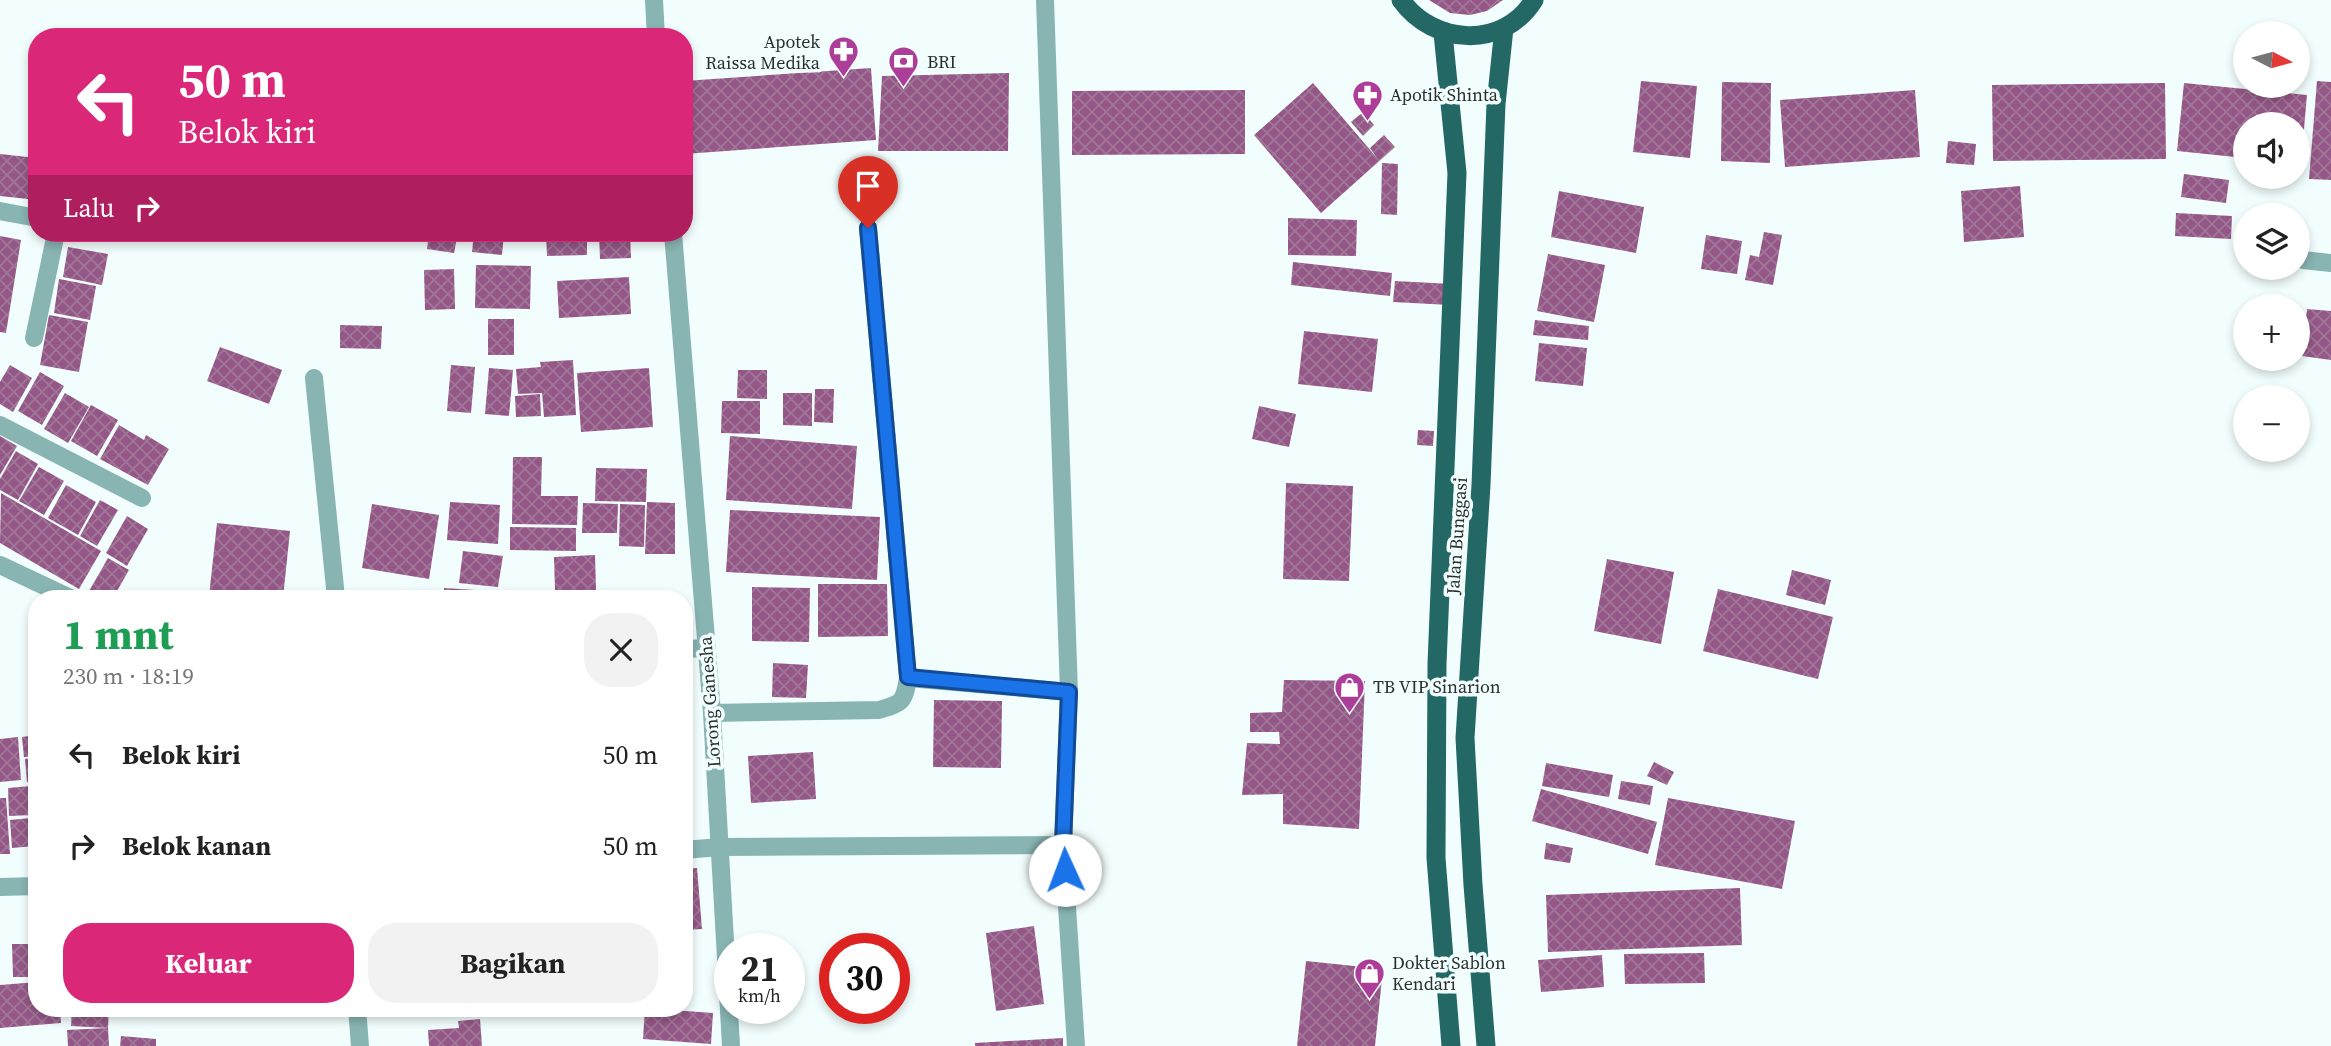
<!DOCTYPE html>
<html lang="id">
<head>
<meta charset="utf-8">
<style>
	body { margin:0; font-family:"Source Serif 4",serif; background:#f2f2f2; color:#222; height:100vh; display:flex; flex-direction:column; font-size:26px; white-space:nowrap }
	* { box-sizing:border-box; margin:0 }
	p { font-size:23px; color:#767676 }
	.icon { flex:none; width:38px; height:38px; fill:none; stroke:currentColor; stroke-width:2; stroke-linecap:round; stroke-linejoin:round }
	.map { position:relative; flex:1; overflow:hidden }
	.drawer { position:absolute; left:28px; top:590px; width:665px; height:427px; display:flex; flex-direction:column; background:#fff; border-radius:28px; box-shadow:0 4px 10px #0003 }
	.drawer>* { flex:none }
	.top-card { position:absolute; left:28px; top:28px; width:665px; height:214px; border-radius:28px; box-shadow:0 4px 10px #0003; background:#db2777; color:#fff; overflow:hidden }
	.needle { width:46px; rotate:96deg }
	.tools { position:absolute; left:2233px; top:21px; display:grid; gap:14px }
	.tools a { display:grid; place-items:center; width:77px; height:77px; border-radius:50%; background:#fff; box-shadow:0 4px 10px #0003; font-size:35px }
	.speed { position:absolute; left:714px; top:933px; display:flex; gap:14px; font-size:35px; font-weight:700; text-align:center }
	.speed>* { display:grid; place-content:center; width:91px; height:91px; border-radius:50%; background:#fff; box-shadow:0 4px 10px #0003; line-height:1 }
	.speed small { font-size:18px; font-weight:400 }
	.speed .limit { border:10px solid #d22; background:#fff; color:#111 }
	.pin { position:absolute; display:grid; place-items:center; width:60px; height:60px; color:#fff; margin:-72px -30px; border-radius:50% 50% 50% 0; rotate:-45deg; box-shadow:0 0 7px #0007 }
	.pin .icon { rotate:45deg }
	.me { position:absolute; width:77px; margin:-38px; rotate:358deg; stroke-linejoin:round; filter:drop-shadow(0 0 5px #0008) }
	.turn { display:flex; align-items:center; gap:24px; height:147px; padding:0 35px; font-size:32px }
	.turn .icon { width:91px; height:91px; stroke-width:2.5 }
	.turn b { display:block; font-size:49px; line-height:60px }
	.then { display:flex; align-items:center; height:66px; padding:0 35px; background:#0003; gap:14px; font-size:26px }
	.round { display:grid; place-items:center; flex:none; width:74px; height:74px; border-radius:28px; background:#f2f2f2 }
	.overview { display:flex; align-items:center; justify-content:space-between; height:119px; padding:0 35px }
	h1 { font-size:42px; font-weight:700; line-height:52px; color:#1e9e55 }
	.button { display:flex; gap:14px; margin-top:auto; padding:14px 35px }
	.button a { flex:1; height:80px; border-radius:28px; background:#db2777; color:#fff; font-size:28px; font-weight:700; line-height:80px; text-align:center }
	.button a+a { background:#f2f2f2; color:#222 }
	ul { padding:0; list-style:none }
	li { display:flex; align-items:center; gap:21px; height:91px; padding:0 35px }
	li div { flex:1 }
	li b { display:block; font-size:26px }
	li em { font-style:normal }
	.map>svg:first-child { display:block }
	.building { fill:url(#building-cross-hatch) }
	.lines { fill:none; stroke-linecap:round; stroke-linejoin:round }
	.minor { stroke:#88b4b2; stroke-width:18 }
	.trunk { stroke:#246866; stroke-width:19 }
	.route-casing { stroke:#114b97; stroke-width:18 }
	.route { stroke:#1a73e8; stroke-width:12 }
	.labels { text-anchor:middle; stroke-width:7; stroke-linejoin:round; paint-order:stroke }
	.poi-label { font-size:18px; fill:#293130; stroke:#f2fefd; text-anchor:start }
	.street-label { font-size:18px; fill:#293130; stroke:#f2fefd }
</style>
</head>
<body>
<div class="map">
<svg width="2331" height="1046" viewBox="0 0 2331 1046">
	<defs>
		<pattern id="building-cross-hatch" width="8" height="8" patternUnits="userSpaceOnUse" patternTransform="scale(1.75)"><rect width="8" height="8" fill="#945787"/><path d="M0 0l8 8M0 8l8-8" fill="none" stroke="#a17798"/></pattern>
	</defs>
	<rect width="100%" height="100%" fill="#f2fefd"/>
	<g class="building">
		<polygon points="1429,0 1503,0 1487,11 1470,15 1450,13"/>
		<polygon points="871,68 876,140 684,154 684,81"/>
		<polygon points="1009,73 1008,151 878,151 882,76"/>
		<polygon points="1641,81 1697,86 1690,158 1633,152"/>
		<polygon points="2317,81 2331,82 2331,180 2309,179"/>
		<polygon points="1722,82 1771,83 1770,163 1721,161"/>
		<polygon points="1313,83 1377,158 1370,148 1384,135 1395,147 1321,213 1254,135"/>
		<polygon points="2165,83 2166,159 1993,161 1992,85"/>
		<polygon points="2184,83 2307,95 2301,163 2298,162 2298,124 2245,124 2245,158 2177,151"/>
		<polygon points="1245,90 1245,154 1072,155 1072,91"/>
		<polygon points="1915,90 1920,157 1785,167 1780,100"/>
		<polygon points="1363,112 1374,125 1363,136 1351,122"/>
		<polygon points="1948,141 1976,144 1974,165 1946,163"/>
		<polygon points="0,154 37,158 37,200 0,196"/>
		<polygon points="1382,163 1398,164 1397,215 1381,214"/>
		<polygon points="2184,174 2229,180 2226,203 2181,197"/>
		<polygon points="2020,186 2024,237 1964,242 1961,191"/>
		<polygon points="1559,191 1644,207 1636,253 1551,237"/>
		<polygon points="2176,213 2232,216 2231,239 2175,236"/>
		<polygon points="1288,218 1357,220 1356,256 1288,255"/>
		<polygon points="1764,232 1782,235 1773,285 1745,280 1750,255 1759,257"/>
		<polygon points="429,233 458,233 454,253 427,249"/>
		<polygon points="474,233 504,233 502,255 472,252"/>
		<polygon points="546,233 587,233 587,255 547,256"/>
		<polygon points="599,233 630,233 631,258 600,259"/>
		<polygon points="1706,235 1742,241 1737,274 1701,269"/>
		<polygon points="0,236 21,240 6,333 0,332"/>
		<polygon points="68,247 108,254 102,285 63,277"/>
		<polygon points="1548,254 1605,265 1594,322 1537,311"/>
		<polygon points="1293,262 1392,273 1390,296 1291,285"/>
		<polygon points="476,265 531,266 530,309 475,308"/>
		<polygon points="454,269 455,309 425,310 424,270"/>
		<polygon points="629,277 631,314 559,318 557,281"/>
		<polygon points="59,279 96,286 90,320 54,313"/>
		<polygon points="1395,281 1452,284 1450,305 1393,302"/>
		<polygon points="2307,309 2331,311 2331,360 2302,356"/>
		<polygon points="49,315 88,322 79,372 40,365"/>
		<rect x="488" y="319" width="26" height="36"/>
		<polygon points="1535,320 1589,326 1588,340 1533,335"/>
		<polygon points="340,325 382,326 381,349 340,348"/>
		<polygon points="1304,331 1378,339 1372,392 1298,384"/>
		<polygon points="1539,343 1587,348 1583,386 1535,381"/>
		<polygon points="220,347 282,370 269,404 207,381"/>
		<polygon points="573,360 576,415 544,417 542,393 518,394 516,369 541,367 540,362"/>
		<polygon points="10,365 32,378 13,412 0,404 0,382"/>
		<polygon points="451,365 475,367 471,413 447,411"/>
		<polygon points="489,368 513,370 509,416 485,414"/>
		<polygon points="649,368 653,427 581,432 577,373"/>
		<polygon points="738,370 767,370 767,399 737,398"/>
		<polygon points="40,372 64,386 42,425 18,411"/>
		<polygon points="815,389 834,389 833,423 814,422"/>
		<polygon points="65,393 89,407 68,443 44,429"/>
		<polygon points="783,393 812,393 812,426 783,425"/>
		<polygon points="540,394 541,416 516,417 515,396"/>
		<polygon points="722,401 760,401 760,434 721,433"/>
		<polygon points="91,405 118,420 97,456 71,441"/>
		<polygon points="1259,406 1296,414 1289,447 1252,439"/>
		<polygon points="119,425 144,440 146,435 169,449 148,485 100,459"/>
		<polygon points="1418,430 1434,431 1433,446 1417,445"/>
		<polygon points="0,436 17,446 0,475"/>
		<polygon points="730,436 857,446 852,509 726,500"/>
		<polygon points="16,451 38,464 18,500 0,490 0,479"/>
		<polygon points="513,457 542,457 541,496 578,496 577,525 512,524"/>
		<polygon points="39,467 64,481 44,515 19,501"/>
		<polygon points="596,468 647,469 646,502 595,501"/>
		<polygon points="1286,483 1353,486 1349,581 1283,579"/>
		<polygon points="66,485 96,502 78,535 48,518"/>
		<polygon points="1,493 101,551 79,589 0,543"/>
		<polygon points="100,500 118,510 97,546 80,536"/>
		<polygon points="450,502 500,505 498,544 447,540"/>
		<polygon points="647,502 675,503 675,554 645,554"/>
		<polygon points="583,503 618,504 617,533 582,533"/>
		<polygon points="372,504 439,515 429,579 362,568"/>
		<polygon points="620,504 645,505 644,547 619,546"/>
		<polygon points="730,510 880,517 877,580 726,572"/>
		<polygon points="127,516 148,529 127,566 106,553"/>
		<polygon points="217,523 290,531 283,598 209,596"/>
		<polygon points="510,527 576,528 576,551 510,550"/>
		<polygon points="463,551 503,556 498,587 459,583"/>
		<polygon points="595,555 596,590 555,591 554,557"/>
		<polygon points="108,558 129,570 113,598 98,598 88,593"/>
		<polygon points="1607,559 1674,572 1661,644 1594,631"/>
		<polygon points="1792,570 1831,580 1825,605 1786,595"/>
		<polygon points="818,584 887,584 888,636 818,637"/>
		<polygon points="752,587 810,588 809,642 752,641"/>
		<polygon points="444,588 491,591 491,598 444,598"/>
		<polygon points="1718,589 1833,617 1818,679 1703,651"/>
		<polygon points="773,663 808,665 806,698 772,697"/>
		<polygon points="1284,680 1365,681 1359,829 1283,824 1283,794 1242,795 1247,743 1280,744 1279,732 1250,732 1250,713 1282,712"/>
		<polygon points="934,700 1002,701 1001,768 933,767"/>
		<polygon points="686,720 691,766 684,767 684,721"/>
		<polygon points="37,735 37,756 24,757 22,737"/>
		<polygon points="18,737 21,780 0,782 0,739"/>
		<polygon points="813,752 816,799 751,803 748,756"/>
		<polygon points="37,758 37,781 27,782 25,759"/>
		<polygon points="1654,762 1674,772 1667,785 1647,776"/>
		<polygon points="1546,763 1613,775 1609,797 1542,786"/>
		<polygon points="1621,781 1653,786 1650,805 1618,799"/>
		<polygon points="31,786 33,815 9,816 8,788"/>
		<polygon points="1541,789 1657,822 1648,854 1532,821"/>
		<polygon points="0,798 6,798 10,854 0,854"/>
		<polygon points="1668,798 1795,821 1782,889 1655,865"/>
		<polygon points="31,818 34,846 12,848 10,820"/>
		<polygon points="1546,843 1573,848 1570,863 1544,859"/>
		<polygon points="697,868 702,929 684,930 684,869"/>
		<polygon points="1740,888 1742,945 1548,952 1546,895"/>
		<polygon points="1034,926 1044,1004 996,1011 986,933"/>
		<polygon points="12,944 37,944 37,977 13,977"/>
		<polygon points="1704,953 1705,983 1625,984 1624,954"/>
		<polygon points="1602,955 1604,987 1541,992 1538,960"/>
		<polygon points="1306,961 1383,969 1375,1046 1297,1046"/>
		<polygon points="37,982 37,1008 60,1008 61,1023 0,1028 0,985"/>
		<polygon points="72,1008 109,1008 108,1028 71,1026"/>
		<polygon points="139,1008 165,1008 166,1013 140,1016"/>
		<polygon points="645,1008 713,1013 711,1044 643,1039"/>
		<polygon points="480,1019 482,1046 429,1046 428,1030 459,1028 458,1021"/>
		<polygon points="108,1028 109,1046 68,1046 67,1030"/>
		<polygon points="121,1036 156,1039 156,1046 120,1046"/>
		<polygon points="1063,1038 1063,1046 975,1046 975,1043"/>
	</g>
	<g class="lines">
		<g class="minor">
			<polyline points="654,0 656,37"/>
			<polyline points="1045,0 1069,692 1063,845 1076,1046"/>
			<polyline points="0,211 37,218"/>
			<polyline points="673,233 712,713 731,1046"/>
			<polyline points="2303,260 2331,263"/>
			<polyline points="34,338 56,233"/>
			<polyline points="314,378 336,598"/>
			<polyline points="0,425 142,498"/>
			<polyline points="0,565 70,598"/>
			<polyline points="684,649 707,648"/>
			<polyline points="908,678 1069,692"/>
			<path d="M712,713l167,-3c23,-7 25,-7 29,-32l-40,-450"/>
			<polyline points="684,850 720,847 1063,845"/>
			<polyline points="0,887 37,886"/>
			<polyline points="357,1008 360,1046"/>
		</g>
		<g class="trunk">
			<path d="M1401,0c32,45 102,50 133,0"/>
			<polyline points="1443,33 1457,173 1437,664 1436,858 1451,1046"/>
			<polyline points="1486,1046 1473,885 1465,738 1481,485 1496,104 1504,28"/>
		</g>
	</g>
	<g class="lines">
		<defs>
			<polyline id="route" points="868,228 908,677 1069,692 1063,845 1065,870"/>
		</defs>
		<use href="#route" class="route-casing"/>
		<use href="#route" class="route"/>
	</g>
	<defs>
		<symbol id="pharmacy-pin" viewBox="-11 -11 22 30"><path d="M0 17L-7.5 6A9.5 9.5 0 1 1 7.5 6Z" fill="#ac3d99" stroke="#f2fefd"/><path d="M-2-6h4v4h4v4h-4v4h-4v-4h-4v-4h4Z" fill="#fff"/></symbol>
		<symbol id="bank-pin" viewBox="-11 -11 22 30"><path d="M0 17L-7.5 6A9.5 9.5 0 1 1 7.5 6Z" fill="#ac3d99" stroke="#f2fefd"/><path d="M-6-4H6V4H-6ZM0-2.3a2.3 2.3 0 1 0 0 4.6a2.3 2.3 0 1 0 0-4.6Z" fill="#fff"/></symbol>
		<symbol id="shop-pin" viewBox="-11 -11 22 30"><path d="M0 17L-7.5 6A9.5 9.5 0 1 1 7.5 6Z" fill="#ac3d99" stroke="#f2fefd"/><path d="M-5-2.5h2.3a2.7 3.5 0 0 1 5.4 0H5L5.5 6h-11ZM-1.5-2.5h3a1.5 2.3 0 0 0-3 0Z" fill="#fff"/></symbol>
	</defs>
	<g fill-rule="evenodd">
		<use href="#pharmacy-pin" x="826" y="34" width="35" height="47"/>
		<use href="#bank-pin" x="886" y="44" width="35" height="47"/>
		<use href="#pharmacy-pin" x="1350" y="78" width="35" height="47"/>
		<use href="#shop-pin" x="1332" y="670" width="35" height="47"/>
		<use href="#shop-pin" x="1352" y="956" width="35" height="47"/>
	</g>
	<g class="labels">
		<g class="poi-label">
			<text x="820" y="48" text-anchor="end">Apotek<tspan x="820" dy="21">Raissa Medika</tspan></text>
			<text x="927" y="68">BRI</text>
			<text x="1390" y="101">Apotik Shinta</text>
			<text x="1373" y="693">TB VIP Sinarion</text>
			<text x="1392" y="969">Dokter Sablon<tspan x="1392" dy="21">Kendari</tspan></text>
		</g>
		<g class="street-label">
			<text transform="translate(1457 536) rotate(-86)" y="6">Jalan Bunggasi</text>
			<text transform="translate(710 702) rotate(-94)" y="6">Lorong Ganesha</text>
		</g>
	</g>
</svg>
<div class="tools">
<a><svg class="needle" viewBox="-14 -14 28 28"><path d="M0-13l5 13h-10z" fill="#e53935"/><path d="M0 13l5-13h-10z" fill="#767676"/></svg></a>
<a><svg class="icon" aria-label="sound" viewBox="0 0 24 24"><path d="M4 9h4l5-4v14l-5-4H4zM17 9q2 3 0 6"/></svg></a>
<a><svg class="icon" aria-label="layers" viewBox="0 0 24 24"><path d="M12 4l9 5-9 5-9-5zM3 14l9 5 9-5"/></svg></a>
<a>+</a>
<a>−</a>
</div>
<div class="speed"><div>21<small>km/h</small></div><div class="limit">30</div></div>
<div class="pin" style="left:868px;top:228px;background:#d93025"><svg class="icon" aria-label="arrive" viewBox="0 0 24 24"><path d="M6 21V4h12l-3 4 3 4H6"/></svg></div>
<svg class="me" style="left:1065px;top:870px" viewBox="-20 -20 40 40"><circle r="19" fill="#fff"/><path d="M0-13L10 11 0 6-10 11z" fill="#1a73e8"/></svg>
<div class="top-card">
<div class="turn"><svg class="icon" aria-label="left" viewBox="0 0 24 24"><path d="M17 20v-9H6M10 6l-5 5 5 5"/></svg><div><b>50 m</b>Belok kiri</div></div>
<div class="then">Lalu<svg class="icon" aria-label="right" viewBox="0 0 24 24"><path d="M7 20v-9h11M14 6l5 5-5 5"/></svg></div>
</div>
<section class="drawer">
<div class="overview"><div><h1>1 mnt</h1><p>230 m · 18:19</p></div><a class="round"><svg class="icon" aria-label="close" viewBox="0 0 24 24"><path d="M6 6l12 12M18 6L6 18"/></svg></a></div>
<ul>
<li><svg class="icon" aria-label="left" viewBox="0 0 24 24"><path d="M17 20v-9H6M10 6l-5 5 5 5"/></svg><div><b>Belok kiri</b></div><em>50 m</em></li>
<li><svg class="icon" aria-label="right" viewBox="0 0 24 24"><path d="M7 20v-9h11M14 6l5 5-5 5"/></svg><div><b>Belok kanan</b></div><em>50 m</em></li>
</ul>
<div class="button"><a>Keluar</a><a>Bagikan</a></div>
</section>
</div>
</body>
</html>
